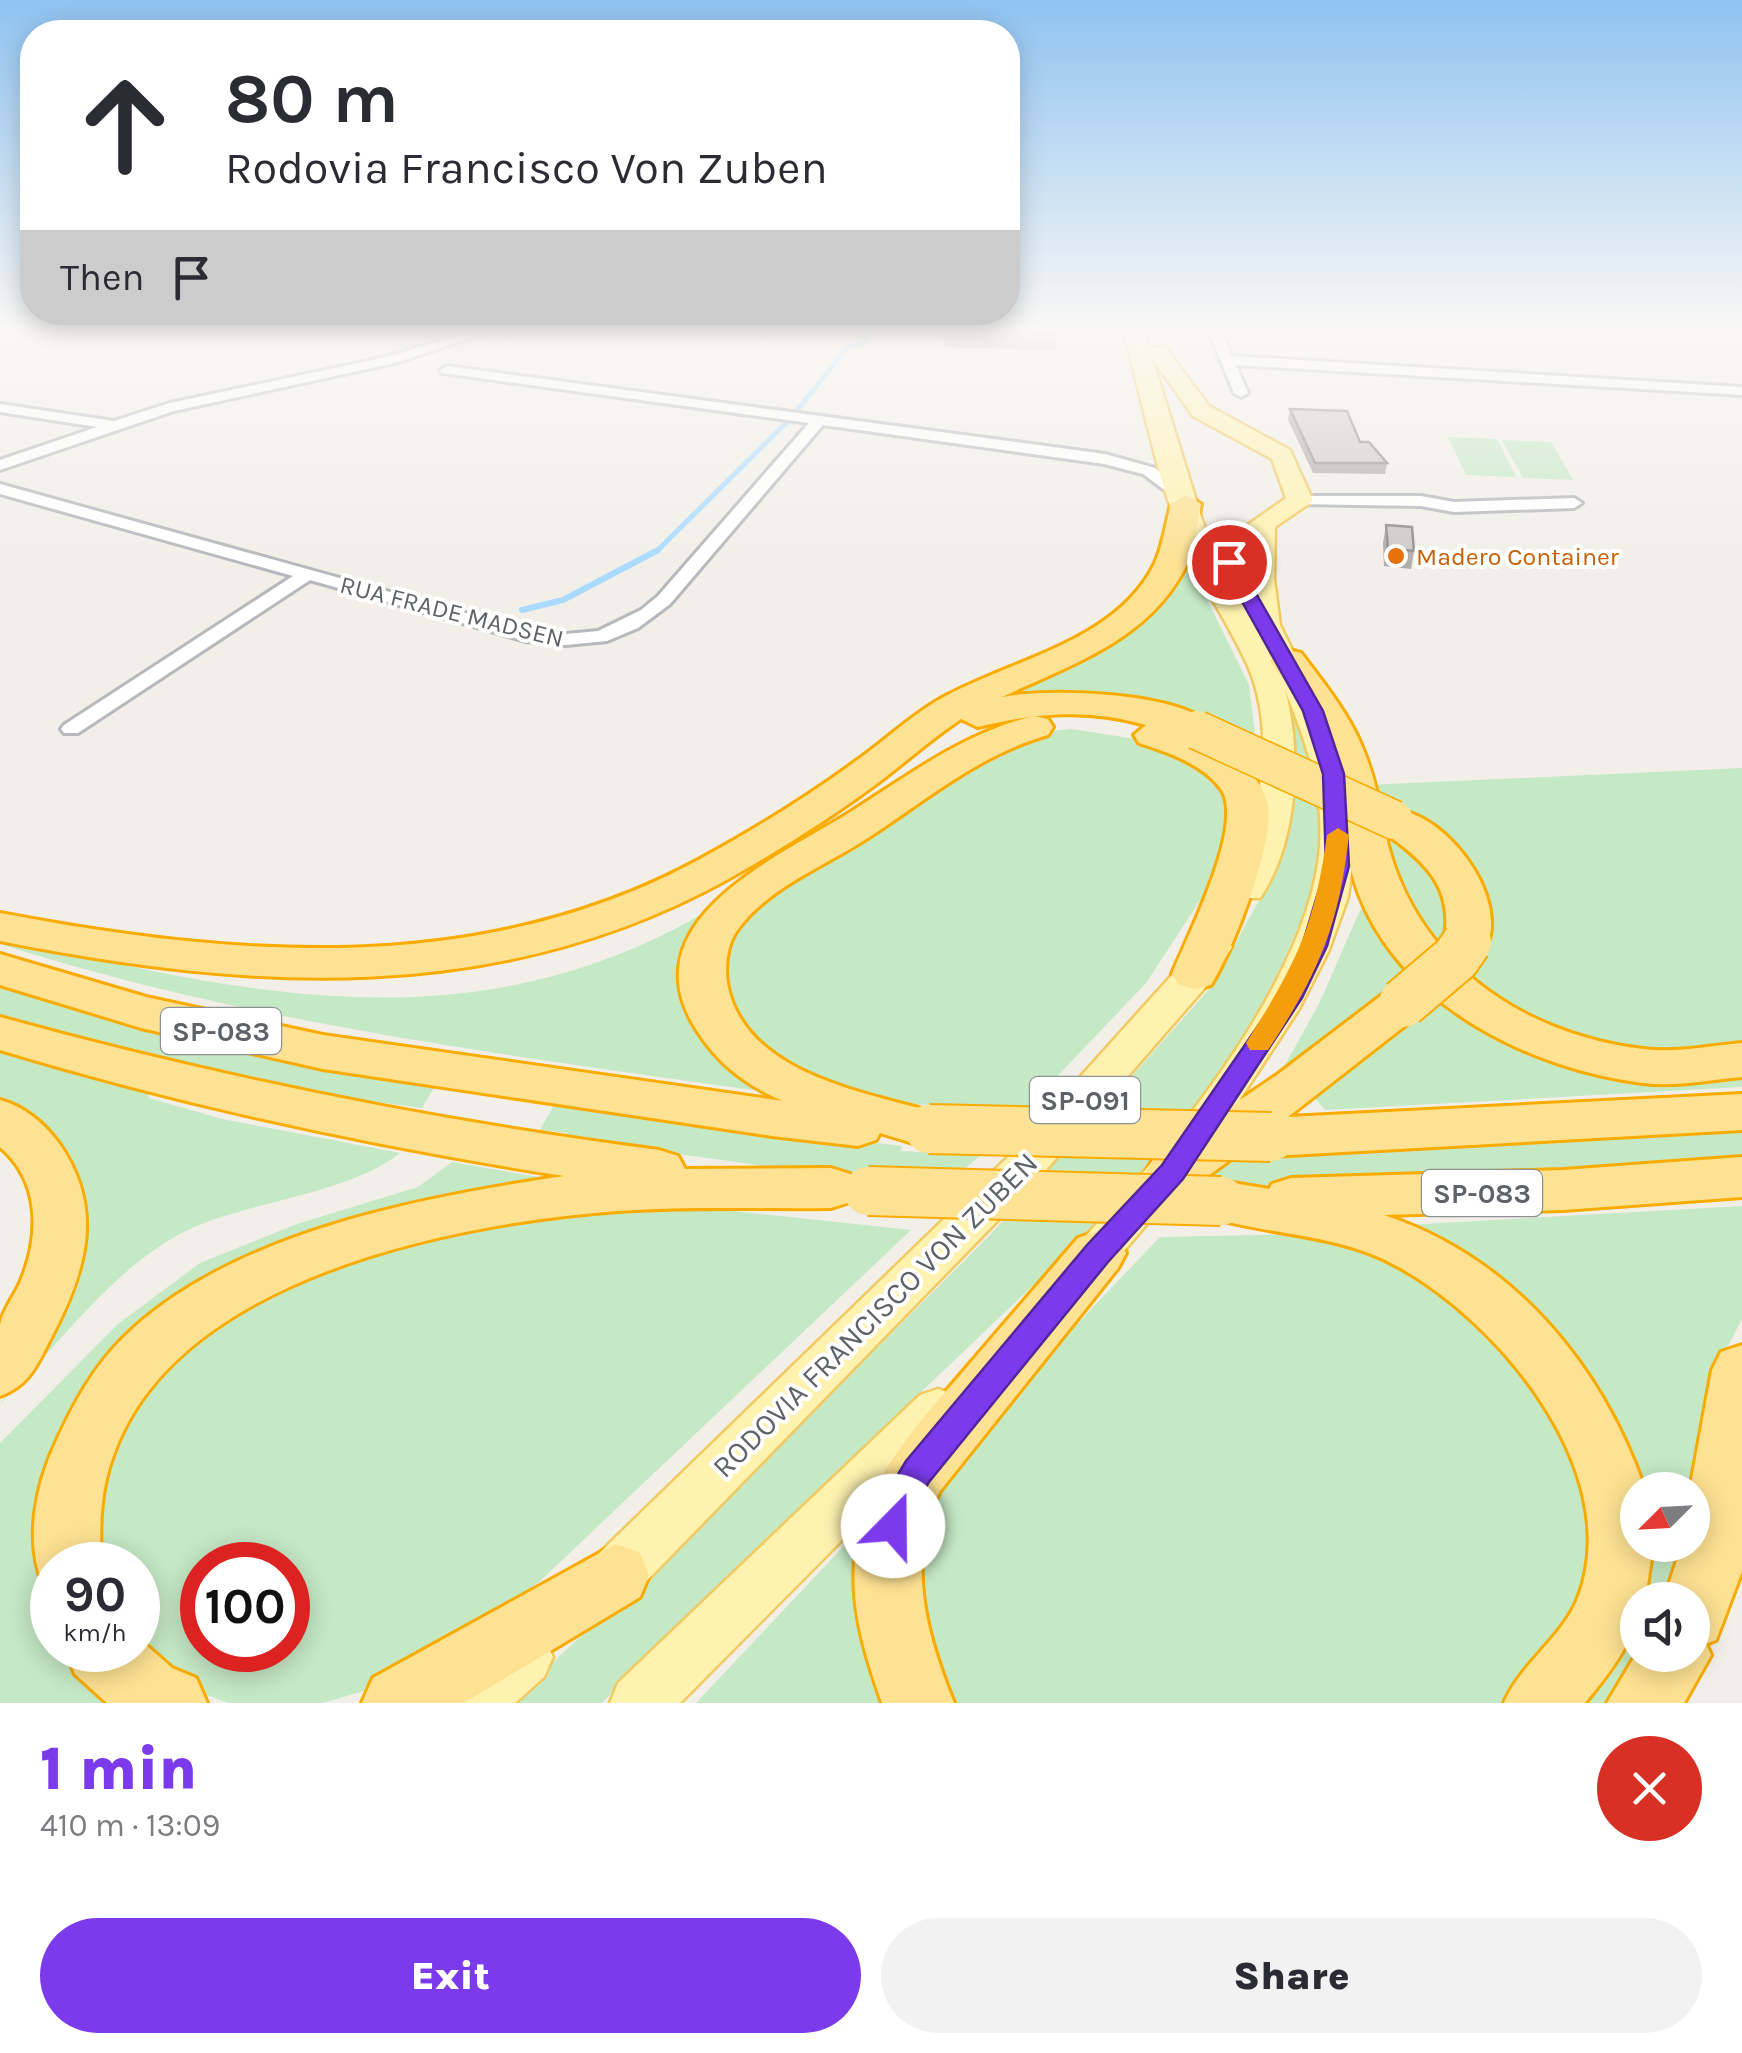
<!DOCTYPE html>
<html lang="en">
<head>
<meta charset="utf-8">
<style>
	body { margin:0; font-family:Karla,sans-serif; background:#f2f2f3; color:#2b2b33; height:100vh; display:flex; flex-direction:column; font-size:38px; white-space:nowrap }
	* { box-sizing:border-box; margin:0 }
	p { font-size:32px; color:#7c7c81 }
	.icon { flex:none; width:55px; height:55px; fill:none; stroke:currentColor; stroke-width:2; stroke-linecap:round; stroke-linejoin:round }
	.map { position:relative; height:1703px; overflow:hidden }
	.panel { display:flex; flex-direction:column; background:#fff; flex:1 }
	.panel>* { flex:none }
	.hud { position:absolute; left:20px; top:20px; width:1000px; height:305px; border-radius:40px; box-shadow:0 5px 25px #0003; background:#fff; color:#2b2b33; overflow:hidden }
	.needle { width:65px; rotate:246deg }
	.tools { position:absolute; left:1620px; top:1472px; display:grid; gap:20px }
	.tools a { display:grid; place-items:center; width:90px; height:90px; border-radius:50%; background:#fff; box-shadow:0 5px 25px #0003; font-size:50px }
	.speed { position:absolute; left:30px; top:1542px; display:flex; gap:20px; font-size:50px; font-weight:700; text-align:center }
	.speed>* { display:grid; place-content:center; width:130px; height:130px; border-radius:50%; background:#fff; box-shadow:0 5px 25px #0003; line-height:1 }
	.speed small { font-size:25px; font-weight:400 }
	.speed .limit { border:15px solid #d22; background:#fff; color:#111 }
	.pin { position:absolute; display:grid; place-items:center; width:85px; height:85px; color:#fff; margin:-42px; border:5px solid #fff; border-radius:50%; box-shadow:0 2px 10px #0007 }
	.me { position:absolute; width:110px; margin:-55px; rotate:22deg; stroke-linejoin:round; filter:drop-shadow(0 0 8px #0008) }
	.turn { display:flex; align-items:center; gap:35px; height:210px; padding:0 40px; font-size:45px }
	.turn .icon { width:130px; height:130px; stroke-width:2.5 }
	.turn b { display:block; font-size:70px; line-height:85px }
	.then { display:flex; align-items:center; height:95px; padding:0 40px; background:#0003; gap:20px; font-size:38px }
	.round { display:grid; place-items:center; flex:none; width:105px; height:105px; border-radius:52px; background:#f2f2f3 }
	.overview { display:flex; align-items:center; justify-content:space-between; height:170px; padding:0 40px }
	h1 { font-size:60px; font-weight:800; line-height:75px; color:#7c3aed }
	.cta { display:flex; gap:20px; margin-top:auto; padding:20px 40px }
	.cta a { flex:1; height:115px; border-radius:60px; background:#7c3aed; color:#fff; font-size:40px; font-weight:800; line-height:115px; text-align:center }
	.cta a+a { background:#f2f2f3; color:#2b2b33 }
	.map>svg:first-child { display:block }
	.green { fill:#c5e8c5; fill-rule:evenodd }
	.lines { fill:none; stroke-linecap:round; stroke-linejoin:round }
	.stream-far1 { stroke:#aadaff; stroke-width:5 }
	.stream { stroke:#aadaff; stroke-width:6 }
	.minor-casing { stroke:#b5b8bc; stroke-width:6 }
	.primary-casing { stroke:#f2c960; stroke-width:5 }
	.motorway-casing { stroke:#f9ab00; stroke-width:6 }
	.minor { fill:#fff; fill-rule:evenodd }
	.primary { fill:#fff2af; fill-rule:evenodd }
	.motorway { fill:#fde293; fill-rule:evenodd }
	.motorway-bridge-far1-casing { stroke:#f9ab00; stroke-width:41; stroke-linecap:butt }
	.motorway-bridge-casing { stroke:#f9ab00; stroke-width:52; stroke-linecap:butt }
	.motorway-bridge-far1 { stroke:#fde293; stroke-width:38 }
	.motorway-bridge { stroke:#fde293; stroke-width:48 }
	.wall { fill:#afaea9 }
	.building { fill:#cccac5; stroke:#8f8d8a; stroke-width:2.5 }
	.route { fill:#7c3aed; stroke:#51269a; stroke-width:2.5 }
	.slow { fill:#f59e0b }
	.food-dot { fill:#e8710a; stroke:#fff; stroke-width:4 }
	.labels { text-anchor:middle; stroke-width:8; stroke-linejoin:round; paint-order:stroke }
	.far-food-label { font-size:25px; fill:#c56008; stroke:#fff; text-anchor:start }
	.far-street-label { font-size:25px; fill:#5f6368; stroke:#fff }
	.shield { fill:#fff; stroke:#8f9295; stroke-width:2.5 }
	.shield-label { font-size:28px; font-weight:bold; fill:#5f6368 }
	.street-label { font-size:30px; fill:#5f6368; stroke:#fff }
</style>
</head>
<body>
<div class="map">
<svg width="1742" height="1703" viewBox="0 0 1742 1703">
	<rect width="100%" height="100%" fill="#f1efe8"/>
	<g class="green">
		<polygon points="1448,437 1497,439 1516,477 1466,475"/>
		<polygon points="1502,440 1551,442 1573,480 1523,478"/>
		<polygon points="1190,565 1249,685 1256,743 1202,718 989,703 1084,656 1179,567"/>
		<polygon points="1290,694 1308,734 1324,834 1313,891 1269,997 1195,1108 1087,1234 713,1590 602,1703 509,1703 677,1547 991,1234 1211,987 1271,879 1288,818 1294,736 1284,695"/>
		<path d="M1071,729l78,12 61,29 25,40 -23,72 -66,101 -118,124c-93,-2 -222,7 -284,-76 -11,-16 -23,-26 -22,-46 1,-20 -2,-42 12,-58 40,-46 107,-74 158,-106 62,-41 102,-87 179,-92z"/>
		<polygon points="1742,768 1742,1054 1655,1058 1542,1029 1462,976 1483,934 1368,785"/>
		<polygon points="1375,826 1400,839 1443,880 1451,924 1432,948 1414,926"/>
		<path d="M714,907l-22,47 96,141c-265,-38 -531,-69 -788,-151v-8c249,61 481,112 714,-29z"/>
		<polygon points="1372,908 1411,967 1274,1085 1320,1002 1360,910"/>
		<polygon points="0,984 436,1084 422,1108 362,1100 356,1106 281,1092 0,1019"/>
		<polygon points="1444,994 1502,1031 1742,1070 1742,1087 1325,1110 1309,1091"/>
		<path d="M0,1047l146,43 3,8 73,21 178,34c-52,41 -145,47 -208,75 -78,36 -133,118 -192,176l41,-63 38,-155c-14,-41 -45,-59 -79,-83z"/>
		<polygon points="555,1103 902,1146 901,1151 981,1155 954,1178 848,1178 566,1138 567,1133 540,1130"/>
		<polygon points="1742,1126 1742,1163 1203,1190 1197,1160"/>
		<polygon points="452,1162 556,1180 194,1295 43,1554 52,1600 52,1650 71,1650 118,1703 0,1703 0,1443 118,1324 200,1263 297,1224 418,1187"/>
		<path d="M667,1204l244,26 -371,351 -96,74 -46,26 -75,22h-95l-50,-19 -40,-34v-85h-53l20,-128 125,-133 215,-75zM202,1565h86v85h-86z"/>
		<polygon points="1742,1206 1742,1319 1725,1352 1692,1490 1631,1490 1406,1225"/>
		<polygon points="1306,1234 1343,1239 1426,1274 1531,1365 1592,1494 1589,1588 1563,1630 1502,1703 933,1703 913,1645 924,1484 1160,1237"/>
		<polygon points="857,1532 865,1534 894,1703 696,1703"/>
		<polygon points="1638,1545 1688,1545 1671,1600 1638,1600 1638,1655 1612,1703 1578,1703"/>
	</g>
	<g class="lines">
		<g class="stream-far1">
			<polyline points="798,409 847,348 866,341 870,329"/>
			<polyline points="656,552 786,423"/>
		</g>
		<polyline class="stream" points="522,610 563,600 658,550"/>
		<defs>
			<g id="minor">
				<polygon points="477,329 497,329 399,362 174,411 0,470 0,460 97,427 0,412 0,404 114,421 170,403 391,356"/>
				<polygon points="1208,329 1220,329 1232,356 1742,387 1742,395 1236,365 1248,393 1241,397 1234,393"/>
				<polygon points="447,366 1105,454 1155,468 1192,497 1178,500 1143,474 1104,464 823,425 670,604 638,628 607,641 566,645 526,641 310,580 78,733 64,733 61,729 64,725 293,576 0,494 0,484 527,630 566,634 598,631 641,610 658,596 809,423 442,373 440,370"/>
				<polygon points="1300,496 1421,496 1454,502 1574,498 1582,503 1574,508 1454,512 1421,506 1294,504 1294,498"/>
			</g>
			<g id="primary">
				<path d="M1123,329h20l6,19 16,-1 44,59 81,44 23,51 -38,26 -1,52 6,46 56,113 16,55 3,52 -7,52 -19,53 -30,59 -100,153 -101,120 -16,5 -16,-5 -7,-13 7,-13c94,-94 244,-274 254,-410 4,-55 -15,-107 -35,-156 17,63 13,152 -25,208h-26l-5,-8c28,-69 50,-151 19,-224 -19,-42 -46,-80 -64,-122 -26,-61 -43,-150 -61,-215zM1152,358l41,58 79,43 14,39 -37,26v78l-4,4 -36,-64z"/>
				<polygon points="1213,935 1226,939 1232,947 1209,983 1039,1178 624,1604 604,1612 584,1604 576,1586 584,1568 1009,1156 1181,965 1200,939"/>
				<polygon points="938,1389 956,1395 963,1410 956,1425 680,1703 610,1703 618,1683 920,1395"/>
				<path d="M524,1629l20,8 9,20 -9,20 -29,26h-72c13,-33 48,-61 81,-74z"/>
			</g>
			<g id="motorway">
				<path d="M1186,495l15,9c-4,20 -6,42 -14,60 -37,76 -115,100 -185,133 43,-9 187,-6 214,33l-14,10c27,12 57,32 65,62 10,37 -35,150 -56,183l-16,4 -16,-4 -7,-11c15,-37 74,-151 49,-185 -18,-25 -54,-37 -82,-46l-5,-8 12,-10c-59,-17 -110,-12 -168,2l-17,-8c-27,18 -52,40 -78,60 -48,36 -100,69 -153,99 -231,129 -479,113 -730,63v-28c237,45 483,65 702,-55 53,-29 105,-61 154,-97 27,-19 51,-42 79,-59 71,-42 181,-58 220,-139 8,-18 11,-40 16,-59z"/>
				<path d="M1288,650l13,3c45,59 65,84 80,158 55,-14 136,89 102,141l-16,4 -16,-4 -7,-10c11,-53 -18,-80 -59,-109 27,125 133,201 258,216 33,4 66,-3 99,-6v34c-33,3 -66,10 -99,6 -113,-14 -243,-78 -285,-191 -17,-48 -15,-101 -33,-149 -12,-30 -37,-55 -55,-82l5,-8z"/>
				<path d="M1034,716l14,3 5,8 -5,8c-71,20 -125,68 -185,106 -41,26 -96,48 -125,88 -12,16 -14,40 -10,59 21,90 144,105 219,128l8,13 -8,13 -18,6 -49,-15 -4,7 -18,6 -86,-10 -449,-67 -182,-41 -141,-43v-31l146,43 177,38 460,66c-38,-16 -66,-38 -87,-72 -69,-109 85,-173 156,-218 60,-38 112,-78 182,-95z"/>
				<path d="M1403,987l17,5 7,11 -7,11 -132,103 454,-23v36l-471,26 -22,-11c-29,21 -57,52 -95,41l-8,-14 8,-14 123,-83 109,-83z"/>
				<path d="M0,1017c217,60 435,104 659,133l19,6 7,13 146,-1 19,6 8,14 -8,14 -19,6c-71,1 -142,-2 -213,3 -163,12 -440,66 -504,242 -14,36 -15,73 -13,112h-49v25l-8,-3c-20,-46 -8,-103 13,-147 17,-37 36,-72 65,-101 106,-106 299,-142 442,-163 -191,-30 -379,-70 -564,-126z"/>
				<path d="M0,1100c25,7 45,24 60,45 44,64 26,125 -7,189 -15,28 -22,51 -53,62 0,-23 0,-48 0,-71 2,-13 14,-29 20,-42 20,-47 21,-101 -20,-136z"/>
				<path d="M1742,1157v40l-179,13 -179,5c128,42 218,150 261,275h-7v55h15l-8,55h-7c0,39 -29,73 -53,103h-81c17,-40 58,-65 74,-105 49,-125 -81,-280 -185,-334 -58,-31 -129,-29 -191,-49l-8,-14 8,-14 19,-6 48,8 3,-5 19,-6 272,-8z"/>
				<path d="M1098,1231l20,7 8,15 -8,15 -178,223c-35,70 -14,143 14,212h-72c-16,-46 -31,-92 -27,-142 6,-82 68,-142 118,-201 35,-41 70,-81 105,-122z"/>
				<polygon points="1742,1345 1742,1571 1716,1640 1706,1644 1711,1655 1684,1703 1607,1703 1638,1651 1638,1655 1692,1655 1692,1600 1664,1600 1682,1545 1692,1545 1690,1490 1712,1370 1721,1352"/>
				<polygon points="616,1544 640,1553 649,1575 640,1597 464,1703 362,1703 373,1678"/>
				<polygon points="138,1638 172,1668 196,1678 207,1703 107,1703 75,1674 65,1650 138,1650"/>
			</g>
		</defs>
		<use href="#minor" class="minor-casing"/>
		<use href="#primary" class="primary-casing"/>
		<use href="#motorway" class="motorway-casing"/>
		<use href="#minor" class="minor"/>
		<use href="#primary" class="primary"/>
		<use href="#motorway" class="motorway"/>
		<defs>
			<polyline id="motorway-bridge-far1" points="1197,730 1394,820"/>
			<g id="motorway-bridge">
				<polyline points="1403,1003 1456,958 1467,942"/>
				<polyline points="929,1129 1271,1137"/>
				<polyline points="868,1191 1221,1201"/>
			</g>
		</defs>
		<use href="#motorway-bridge-far1" class="motorway-bridge-far1-casing"/>
		<use href="#motorway-bridge" class="motorway-bridge-casing"/>
		<use href="#motorway-bridge-far1" class="motorway-bridge-far1"/>
		<use href="#motorway-bridge" class="motorway-bridge"/>
	</g>
	<g class="wall">
		<polygon points="942,329 1057,329 1056,350 945,347"/>
		<polygon points="1290,409 1360,442 1387,463 1385,474 1313,473 1288,420"/>
		<polygon points="1386,525 1414,551 1411,569 1384,566 1383,543"/>
	</g>
	<g class="building">
		<polygon points="1290,409 1347,411 1360,442 1369,442 1387,463 1315,463"/>
		<polygon points="1386,525 1412,527 1414,551 1388,548"/>
	</g>
	<linearGradient id="sky" x2="0" y2="1"><stop stop-color="#8fc3f1"/><stop offset="0.58" stop-color="#f9f8f5"/><stop offset="1" stop-color="#f9f8f5" stop-opacity="0"/></linearGradient>
	<rect width="1742" height="567" fill="url(#sky)"/>
	<polygon class="route" points="1223,558 1238,562 1323,711 1344,774 1349,866 1327,946 1302,998 1183,1179 1108,1262 929,1482 913,1510 905,1537 893,1542 881,1537 876,1526 879,1506 906,1461 1087,1245 1162,1165 1278,997 1302,946 1326,866 1323,774 1303,711 1220,562"/>
	<path class="slow" d="M1338,828l11,7c-10,90 -30,138 -81,215h-18l-4,-7c50,-80 68,-113 81,-208z"/>
	<circle class="food-dot" cx="1396" cy="556" r="10"/>
	<g class="labels">
		<g class="far-food-label">
			<text x="1416" y="565">Madero Container</text>
		</g>
		<g class="far-street-label">
			<text transform="translate(452 611) rotate(14)" y="9">RUA FRADE MADSEN</text>
		</g>
		<g class="shield">
			<rect x="161" y="1008" width="120" height="46" rx="8"/>
			<rect x="1030" y="1077" width="110" height="46" rx="8"/>
			<rect x="1422" y="1170" width="120" height="46" rx="8"/>
		</g>
		<g class="shield-label">
			<text x="221" y="1041">SP-083</text>
			<text x="1085" y="1110">SP-091</text>
			<text x="1482" y="1203">SP-083</text>
		</g>
		<g class="street-label">
			<text transform="translate(875 1315) rotate(-45)" y="10">RODOVIA FRANCISCO VON ZUBEN</text>
		</g>
	</g>
</svg>
<div class="tools">
<a><svg class="needle" viewBox="-14 -14 28 28"><path d="M0-13l5 13h-10z" fill="#e53935"/><path d="M0 13l5-13h-10z" fill="#7c7c81"/></svg></a>
<a><svg class="icon" aria-label="sound" viewBox="0 0 24 24"><path d="M4 9h4l5-4v14l-5-4H4zM17 9q2 3 0 6"/></svg></a>
</div>
<div class="speed"><div>90<small>km/h</small></div><div class="limit">100</div></div>
<div class="pin" style="left:1229px;top:562px;background:#d93025"><svg class="icon" aria-label="arrive" viewBox="0 0 24 24"><path d="M6 21V4h12l-3 4 3 4H6"/></svg></div>
<svg class="me" style="left:893px;top:1526px" viewBox="-20 -20 40 40"><circle r="19" fill="#fff"/><path d="M0-13L10 11 0 6-10 11z" fill="#7c3aed"/></svg>
<div class="hud">
<div class="turn"><svg class="icon" aria-label="ahead" viewBox="0 0 24 24"><path d="M12 20V5M6 11l6-6 6 6"/></svg><div><b>80 m</b>Rodovia Francisco Von Zuben</div></div>
<div class="then">Then<svg class="icon" aria-label="arrive" viewBox="0 0 24 24"><path d="M6 21V4h12l-3 4 3 4H6"/></svg></div>
</div>
</div>
<section class="panel">
<div class="overview"><div><h1>1 min</h1><p>410 m · 13:09</p></div><a class="round" style="background:#d93025;color:#fff"><svg class="icon" aria-label="close" viewBox="0 0 24 24"><path d="M6 6l12 12M18 6L6 18"/></svg></a></div>
<div class="cta"><a>Exit</a><a>Share</a></div>
</section>
</body>
</html>
